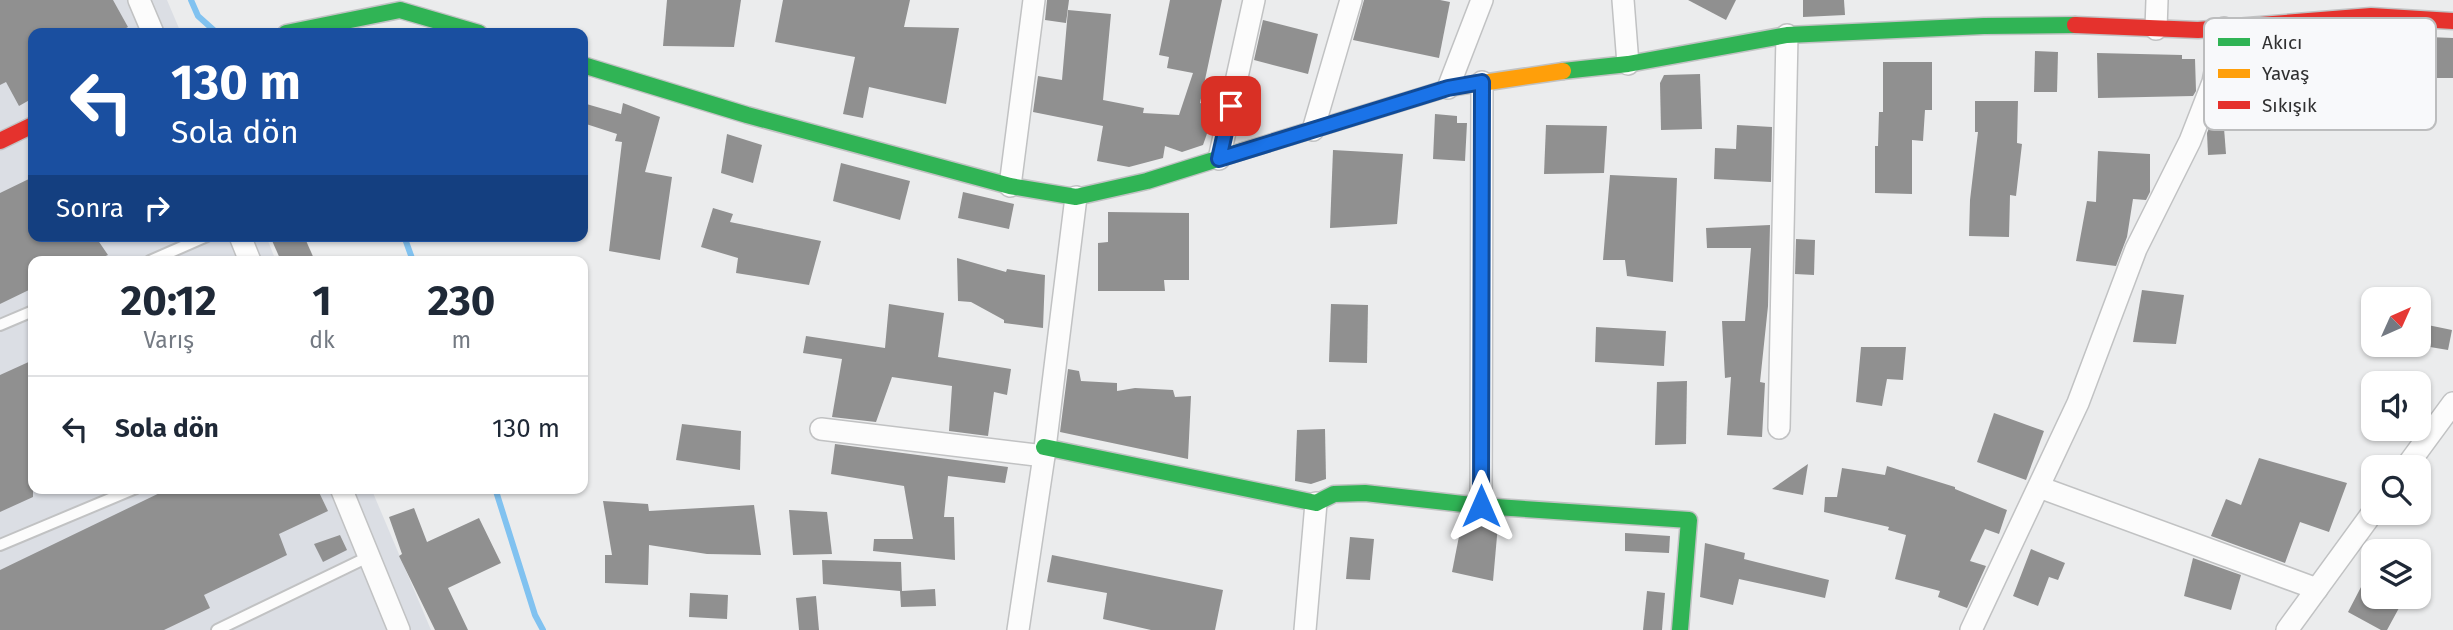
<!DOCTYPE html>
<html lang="tr">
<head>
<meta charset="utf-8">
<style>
	body { margin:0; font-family:"Fira Sans",sans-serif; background:#f6f6f7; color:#1f2937; height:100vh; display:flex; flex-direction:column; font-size:26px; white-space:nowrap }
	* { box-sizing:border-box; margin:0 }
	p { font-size:23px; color:#747a83 }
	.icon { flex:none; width:38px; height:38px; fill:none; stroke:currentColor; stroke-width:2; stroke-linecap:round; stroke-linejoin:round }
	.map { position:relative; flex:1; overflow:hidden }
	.drawer { position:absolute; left:28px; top:256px; width:560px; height:238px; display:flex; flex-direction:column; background:#fff; border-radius:14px; box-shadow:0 2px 5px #0004 }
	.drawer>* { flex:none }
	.top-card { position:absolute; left:28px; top:28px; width:560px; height:214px; border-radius:14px; box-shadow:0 2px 5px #0004; background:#1a4fa0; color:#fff; overflow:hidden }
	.needle { width:46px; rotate:45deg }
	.tools { position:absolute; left:2361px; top:287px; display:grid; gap:14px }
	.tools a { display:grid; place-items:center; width:70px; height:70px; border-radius:14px; background:#fff; box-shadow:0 2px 5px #0004; font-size:35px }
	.pin { position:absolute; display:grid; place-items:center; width:60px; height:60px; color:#fff; margin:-30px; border-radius:14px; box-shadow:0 4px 10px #0006 }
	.me { position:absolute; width:77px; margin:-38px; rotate:0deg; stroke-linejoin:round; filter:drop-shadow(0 0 5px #0008) }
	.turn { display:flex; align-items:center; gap:24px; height:147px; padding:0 28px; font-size:32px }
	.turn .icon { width:91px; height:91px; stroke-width:2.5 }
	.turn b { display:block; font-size:49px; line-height:60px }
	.then { display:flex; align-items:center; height:66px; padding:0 28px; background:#0003; gap:14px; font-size:26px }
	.eta { display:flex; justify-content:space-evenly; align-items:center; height:119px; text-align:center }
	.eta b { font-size:42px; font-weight:700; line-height:49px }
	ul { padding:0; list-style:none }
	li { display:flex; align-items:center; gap:21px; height:105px; padding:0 28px; border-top:2px solid #e0e1e3 }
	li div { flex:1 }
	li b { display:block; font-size:26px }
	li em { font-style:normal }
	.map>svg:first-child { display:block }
	.built { fill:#dbdee4 }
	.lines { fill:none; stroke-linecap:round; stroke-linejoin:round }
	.stream { stroke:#81c2f0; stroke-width:6 }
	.building { fill:#909090 }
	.lane-casing { stroke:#c1c2c3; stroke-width:14 }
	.street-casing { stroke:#c1c2c3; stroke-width:24 }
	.fast-casing { stroke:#c1c2c3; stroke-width:19 }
	.slow-casing { stroke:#c1c2c3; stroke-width:19 }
	.jam-casing { stroke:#c1c2c3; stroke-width:19 }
	.lane { stroke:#fcfcfc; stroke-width:10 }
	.street { stroke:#fcfcfc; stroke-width:21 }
	.fast { stroke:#30b455; stroke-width:16 }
	.slow { stroke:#ff9f0a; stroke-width:16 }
	.jam { stroke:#e5322d; stroke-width:16 }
	.route-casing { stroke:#114b97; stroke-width:18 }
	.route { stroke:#1a73e8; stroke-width:12 }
	.key { fill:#f8f9fb; stroke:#bcbdbe; stroke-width:2 }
	.key-label { font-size:19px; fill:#303031 }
</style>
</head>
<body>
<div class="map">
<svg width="2453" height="630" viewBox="0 0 2453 630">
	<rect width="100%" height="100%" fill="#ebeced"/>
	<polygon class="built" points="0,0 167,0 181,33 33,33 33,236 266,236 276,261 33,261 33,488 371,488 431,630 0,630"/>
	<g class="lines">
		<g class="stream">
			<polyline points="191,0 198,16 217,33"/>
			<polyline points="404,236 413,261"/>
			<polyline points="495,488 535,615 543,630"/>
		</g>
	</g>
	<g class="building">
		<polygon points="0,0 113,0 128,27 117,33 33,33 33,98 19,106 6,82 0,85"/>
		<polygon points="667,0 741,0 734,47 663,46"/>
		<polygon points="783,0 910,0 904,27 959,28 946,104 869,87 863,118 843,114 855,57 775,42"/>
		<polygon points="1047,0 1069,0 1066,23 1045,20"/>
		<polygon points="1170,0 1222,0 1200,103 1216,108 1203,145 1182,152 1165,146 1163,158 1129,167 1097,161 1103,126 1033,112 1038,76 1062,80 1068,10 1111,14 1103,100 1144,108 1143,113 1179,115 1193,73 1167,68 1169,57 1159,55"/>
		<polygon points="1364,0 1440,0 1450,2 1439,58 1353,40"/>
		<polygon points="1688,0 1736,0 1726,20"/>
		<polygon points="1803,0 1844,0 1845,15 1803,17"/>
		<polygon points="1263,20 1318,34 1308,74 1254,60"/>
		<polygon points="2404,36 2453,38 2453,78 2405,78"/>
		<polygon points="2035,51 2058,52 2057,92 2034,92"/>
		<polygon points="2097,53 2182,55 2182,59 2195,59 2196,91 2193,96 2098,98"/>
		<polygon points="1883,62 1932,62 1932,110 1925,110 1923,141 1912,140 1912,194 1875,193 1875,146 1878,146 1879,112 1883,112"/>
		<polygon points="1700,74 1702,129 1661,130 1660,83 1664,75"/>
		<polygon points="1975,101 2018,101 2017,143 2022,144 2016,196 2010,195 2009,237 1969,236 1970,200 1978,132 1975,132"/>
		<polygon points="583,103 621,114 623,103 660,117 645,172 672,177 660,260 609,251 622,142 615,141 617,134 583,123"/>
		<polygon points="1435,114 1457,116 1457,123 1467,123 1465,161 1433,159"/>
		<polygon points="2223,115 2226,154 2208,155 2207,133 2214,116"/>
		<polygon points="1546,125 1607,126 1604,173 1544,174"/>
		<polygon points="1737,125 1772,127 1771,182 1714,179 1715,148 1736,149"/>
		<polygon points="727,134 762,145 753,183 721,173"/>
		<polygon points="1333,150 1403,154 1397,224 1330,228"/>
		<polygon points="2098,151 2150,154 2150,192 2146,200 2133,199 2127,237 2116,266 2076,261 2087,201 2096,202"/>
		<polygon points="841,163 910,181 900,220 833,201"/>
		<polygon points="1610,175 1677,178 1673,282 1627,276 1625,260 1603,260"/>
		<polygon points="33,177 33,236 95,236 108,255 94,261 33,261 33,288 0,304 0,193"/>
		<polygon points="963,192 1014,204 1009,229 958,218"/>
		<polygon points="713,208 733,214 730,222 821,241 809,285 736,273 738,258 701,247"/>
		<polygon points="1108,212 1189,213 1189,280 1164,280 1165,291 1098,291 1098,243 1108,242"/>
		<polygon points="1770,225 1768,306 1760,382 1765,383 1762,437 1727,435 1731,377 1725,378 1722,321 1745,321 1751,248 1707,248 1706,228"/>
		<polygon points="270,236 304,236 315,261 281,261"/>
		<polygon points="1796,239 1815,240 1814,275 1795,274"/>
		<polygon points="957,258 1006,272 1007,269 1045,275 1043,328 1004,323 1004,320 971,302 958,301"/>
		<polygon points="2142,290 2184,295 2176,344 2133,342"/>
		<polygon points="889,304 944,313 938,357 1011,369 1007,395 994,392 988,436 949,431 952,386 892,377 876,422 832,417 842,359 803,353 806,336 885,348"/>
		<polygon points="1331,304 1368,305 1367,363 1329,362"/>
		<polygon points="2418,323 2452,330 2448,350 2418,345"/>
		<polygon points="1596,327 1666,331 1664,366 1595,362"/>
		<polygon points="1861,347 1906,347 1903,380 1887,379 1882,406 1856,402"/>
		<polygon points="33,360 33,497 0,512 0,375"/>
		<polygon points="1068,369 1079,371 1081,381 1117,383 1117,391 1135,388 1173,390 1175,397 1191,396 1188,459 1060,432"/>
		<polygon points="1687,381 1686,444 1655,445 1657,382"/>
		<polygon points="1994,413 2044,431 2026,480 1977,462"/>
		<polygon points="682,424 741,431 740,470 676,460"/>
		<polygon points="1325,429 1326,479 1311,484 1295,481 1297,430"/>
		<polygon points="835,444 1008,467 1005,483 948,476 944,517 954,517 955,560 873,551 874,539 913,539 904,486 831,474"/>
		<polygon points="2259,458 2347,483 2329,532 2300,522 2285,563 2211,536 2226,499 2241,505"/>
		<polygon points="1808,464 1803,495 1772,489"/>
		<polygon points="1887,466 1955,487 1955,489 2007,510 1999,534 1985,529 1970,561 1986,566 1967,608 1938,597 1940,591 1895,579 1906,535 1888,530 1889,527 1824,512 1825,497 1837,497 1842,468 1885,475"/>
		<polygon points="170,488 317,488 328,511 279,534 287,555 204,595 210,608 164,630 0,630 0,570"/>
		<polygon points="603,501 648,504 649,511 754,505 761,555 707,554 649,545 648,585 605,583 605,555 612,555"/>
		<polygon points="414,508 427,542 479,518 501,563 448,588 468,630 435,630 399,556 402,554 389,517"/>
		<polygon points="789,510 827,512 832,554 793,555"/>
		<polygon points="1462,521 1498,525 1493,581 1452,572"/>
		<polygon points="1625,533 1670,536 1669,553 1625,551"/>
		<polygon points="340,535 347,550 323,562 314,544"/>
		<polygon points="1350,537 1374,539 1370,580 1346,579"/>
		<polygon points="1705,543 1745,553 1744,559 1829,580 1825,598 1739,579 1733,605 1700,597"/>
		<polygon points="2031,549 2065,563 2058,580 2049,577 2038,606 2013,596"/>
		<polygon points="1052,555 1223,590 1215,630 1151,630 1103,619 1107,593 1047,582"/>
		<polygon points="2193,558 2241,575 2231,610 2184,596"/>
		<polygon points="822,560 901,562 902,591 935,589 936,606 901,607 900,591 823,584"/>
		<polygon points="2373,564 2373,597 2405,597 2387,630 2381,630 2348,612"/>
		<polygon points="1647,591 1665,593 1662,630 1643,630"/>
		<polygon points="690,593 728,595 727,619 689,617"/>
		<polygon points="816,596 819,630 799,630 796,598"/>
	</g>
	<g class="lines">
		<defs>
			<g id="lane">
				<polyline points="150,261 207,236"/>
				<polyline points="0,325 33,311"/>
				<polyline points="0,545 136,488"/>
				<polyline points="217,630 368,557"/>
			</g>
			<g id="street">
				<polyline points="139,0 153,33"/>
				<polyline points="1623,0 1628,64"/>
				<polyline points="2156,29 2157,0"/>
				<polyline points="1448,88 1482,0"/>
				<polyline points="1313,130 1351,0"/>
				<polyline points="1219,159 1254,0"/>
				<polyline points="1010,186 1034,0"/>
				<polyline points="240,236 250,261"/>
				<polyline points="1779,428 1787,35"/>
				<polyline points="821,429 1044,456"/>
				<polyline points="2406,467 2453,403"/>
				<polyline points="2039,487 2317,589"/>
				<polyline points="341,488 399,630"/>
				<polyline points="1481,506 1482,82"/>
				<polyline points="1018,630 1044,456 1076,197"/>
				<polyline points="1305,630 1316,503"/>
				<polyline points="1971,630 2078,403 2136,249 2190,141 2213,82 2224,28"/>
				<polyline points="2287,630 2373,512"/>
			</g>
			<g id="fast">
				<polyline points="286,33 400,10 479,33"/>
				<polyline points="583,65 747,115 1010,186 1076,197 1147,181 1243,151"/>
				<polyline points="1563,71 1628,64 1787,35 1984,26 2075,25"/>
				<polyline points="1044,447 1316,503 1334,494 1365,493 1481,506 1689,520 1680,630"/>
			</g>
			<polyline id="slow" points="1243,151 1448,88 1563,71"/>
			<g id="jam">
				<polyline points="2075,25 2198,30 2371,16 2453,21"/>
				<polyline points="0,141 33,125"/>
			</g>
		</defs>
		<use href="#lane" class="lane-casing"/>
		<use href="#street" class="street-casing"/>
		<use href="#fast" class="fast-casing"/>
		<use href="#slow" class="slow-casing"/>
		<use href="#jam" class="jam-casing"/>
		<use href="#lane" class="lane"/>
		<use href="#street" class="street"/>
		<use href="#fast" class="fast"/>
		<use href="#slow" class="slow"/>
		<use href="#jam" class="jam"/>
	</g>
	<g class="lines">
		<defs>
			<polyline id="route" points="1231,106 1219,159 1448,88 1482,82 1481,506"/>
		</defs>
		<use href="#route" class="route-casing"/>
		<use href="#route" class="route"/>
	</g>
	<rect x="2204" y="18" width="232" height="112" rx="10" class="key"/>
	<rect x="2218" y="38" width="32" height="8" fill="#30b455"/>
	<rect x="2218" y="69" width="32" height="9" fill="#ff9f0a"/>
	<rect x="2218" y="101" width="32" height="8" fill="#e5322d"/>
	<g class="key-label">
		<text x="2262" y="49">Akıcı</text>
		<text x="2262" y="80">Yavaş</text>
		<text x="2262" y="112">Sıkışık</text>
	</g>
</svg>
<div class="tools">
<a><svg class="needle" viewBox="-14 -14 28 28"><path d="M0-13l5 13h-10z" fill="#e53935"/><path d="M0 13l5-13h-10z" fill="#747a83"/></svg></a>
<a><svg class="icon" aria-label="sound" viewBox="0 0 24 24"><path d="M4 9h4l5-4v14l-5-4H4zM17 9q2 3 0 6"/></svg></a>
<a><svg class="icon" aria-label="search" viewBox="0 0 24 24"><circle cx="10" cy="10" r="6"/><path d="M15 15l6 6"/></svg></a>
<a><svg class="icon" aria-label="layers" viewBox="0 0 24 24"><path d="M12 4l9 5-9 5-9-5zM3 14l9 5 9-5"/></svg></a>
</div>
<div class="pin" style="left:1231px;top:106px;background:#d93025"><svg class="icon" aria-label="arrive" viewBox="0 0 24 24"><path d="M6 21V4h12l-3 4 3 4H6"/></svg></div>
<svg class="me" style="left:1481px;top:506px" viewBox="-20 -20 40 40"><path d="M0-17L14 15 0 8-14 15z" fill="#1a73e8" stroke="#fff" stroke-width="4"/></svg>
<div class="top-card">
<div class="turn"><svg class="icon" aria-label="left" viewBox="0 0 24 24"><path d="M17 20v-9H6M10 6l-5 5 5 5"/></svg><div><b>130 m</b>Sola dön</div></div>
<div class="then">Sonra<svg class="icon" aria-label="right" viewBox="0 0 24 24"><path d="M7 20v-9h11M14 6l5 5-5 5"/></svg></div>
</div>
<section class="drawer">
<div class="eta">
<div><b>20:12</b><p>Varış</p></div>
<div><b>1</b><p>dk</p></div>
<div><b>230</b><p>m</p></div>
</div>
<ul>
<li><svg class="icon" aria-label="left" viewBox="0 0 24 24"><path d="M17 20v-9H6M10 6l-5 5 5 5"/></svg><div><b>Sola dön</b></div><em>130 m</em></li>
</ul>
</section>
</div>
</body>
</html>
